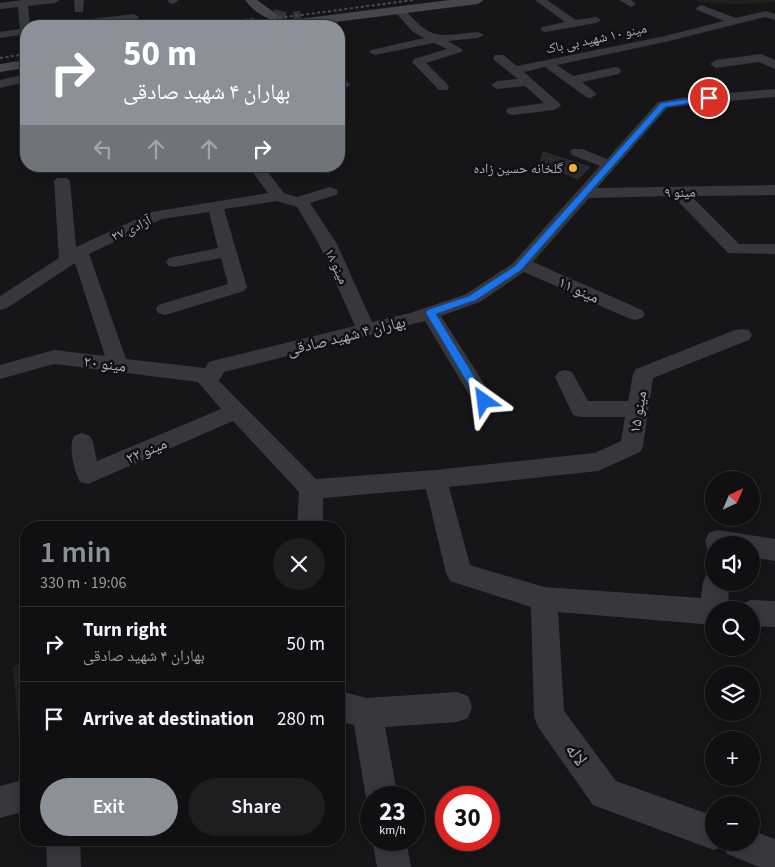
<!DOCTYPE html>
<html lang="en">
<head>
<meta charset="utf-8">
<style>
	body { margin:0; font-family:"Source Sans 3","Noto Naskh Arabic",sans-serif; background:#1e1e20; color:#f1f3f6; height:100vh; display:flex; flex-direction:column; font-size:19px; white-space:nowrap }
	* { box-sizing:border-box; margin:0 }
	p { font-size:16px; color:#9c9d9f }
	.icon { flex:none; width:28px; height:28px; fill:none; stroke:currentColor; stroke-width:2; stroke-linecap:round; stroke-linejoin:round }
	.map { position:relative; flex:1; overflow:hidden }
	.panel { position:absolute; left:20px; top:521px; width:325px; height:325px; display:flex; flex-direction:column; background:#101012; border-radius:20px; box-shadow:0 2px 12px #0003,0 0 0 1px #303032 }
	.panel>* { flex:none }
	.banner { position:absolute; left:20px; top:20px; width:325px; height:152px; border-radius:20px; box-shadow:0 2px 12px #0003,0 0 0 1px #303032; background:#8c9099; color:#fff; overflow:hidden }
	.needle { width:32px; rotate:44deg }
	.tools { position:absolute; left:705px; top:471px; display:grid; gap:10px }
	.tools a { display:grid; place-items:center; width:55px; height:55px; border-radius:50%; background:#101012; box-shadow:0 2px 12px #0003,0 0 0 1px #303032; font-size:25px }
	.speed { position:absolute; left:360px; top:786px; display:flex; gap:10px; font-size:25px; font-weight:700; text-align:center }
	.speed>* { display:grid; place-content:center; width:65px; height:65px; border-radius:50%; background:#101012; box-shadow:0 2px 12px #0003,0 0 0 1px #303032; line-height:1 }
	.speed small { font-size:12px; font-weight:400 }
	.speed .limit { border:8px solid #d22; background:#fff; color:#111 }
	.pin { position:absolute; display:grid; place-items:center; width:42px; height:42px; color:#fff; margin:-21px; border:2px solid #fff; border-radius:50%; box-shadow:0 1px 5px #0007 }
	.me { position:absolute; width:55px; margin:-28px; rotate:329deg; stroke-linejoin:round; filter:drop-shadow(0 0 4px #0008) }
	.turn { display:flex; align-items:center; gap:18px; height:105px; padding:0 20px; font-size:22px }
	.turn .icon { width:65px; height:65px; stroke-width:2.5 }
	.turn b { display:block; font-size:35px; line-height:42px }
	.lanes { display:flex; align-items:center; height:48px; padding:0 20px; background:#0003; justify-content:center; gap:25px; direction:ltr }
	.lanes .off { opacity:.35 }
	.round { display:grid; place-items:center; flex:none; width:52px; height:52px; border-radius:26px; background:#1e1e20 }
	.summary { display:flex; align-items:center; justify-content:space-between; height:85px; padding:0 20px }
	h1 { font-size:30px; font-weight:600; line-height:38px; color:#8c9099 }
	.primary-button { display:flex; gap:10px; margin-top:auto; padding:10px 20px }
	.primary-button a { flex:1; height:58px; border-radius:30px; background:#8c9099; color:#fff; font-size:20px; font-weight:600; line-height:58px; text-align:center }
	.primary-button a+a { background:#1e1e20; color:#f1f3f6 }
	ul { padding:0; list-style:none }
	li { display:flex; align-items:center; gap:15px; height:75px; padding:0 20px; border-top:1px solid #303032 }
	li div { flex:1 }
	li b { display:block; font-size:19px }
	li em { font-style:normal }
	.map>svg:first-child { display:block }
	.built { fill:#222225 }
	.green { fill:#1c231d }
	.building { fill:#29292c; stroke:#303034 }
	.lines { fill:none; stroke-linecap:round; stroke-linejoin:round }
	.secondary-tunnel { stroke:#333438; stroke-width:14; stroke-dasharray:14 7; stroke-linecap:butt }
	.street { fill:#37383d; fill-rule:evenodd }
	.secondary { fill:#45474d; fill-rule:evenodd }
	.rail { stroke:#4a4c52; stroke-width:2; stroke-dasharray:3 2.5; stroke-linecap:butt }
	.route { fill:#1a73e8; stroke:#114b97 }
	.poi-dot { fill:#f2b134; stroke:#111113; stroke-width:2 }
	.labels { text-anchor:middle; stroke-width:5; stroke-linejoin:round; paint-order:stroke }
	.far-street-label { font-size:14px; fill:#a8adb8; stroke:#111113 }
	.far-poi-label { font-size:14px; fill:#a8adb8; stroke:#111113; text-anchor:end }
	.street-label { font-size:16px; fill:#a8adb8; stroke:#111113 }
	.near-street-label { font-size:19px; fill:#a8adb8; stroke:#111113 }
</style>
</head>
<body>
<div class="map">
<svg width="775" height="867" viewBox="0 0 775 867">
	<rect width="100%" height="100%" fill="#161618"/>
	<polygon class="built" points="26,661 26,761 21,764 13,666"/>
	<polygon class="green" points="696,0 775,0 775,2 736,4 700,2"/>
	<polygon class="building" points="543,152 590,167 578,179 540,163"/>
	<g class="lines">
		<g class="secondary-tunnel">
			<polyline points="273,16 285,19 301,18"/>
			<polyline points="244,26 249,25 247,19"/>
		</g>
		<g class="street">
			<polygon points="23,0 60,0 55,3 28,6 30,26 26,26 26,41 22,40 20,35 0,38 0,32 20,29 18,7 0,9 0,3"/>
			<polygon points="74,0 84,0 83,12 75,12"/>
			<polygon points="168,0 178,0 178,1 173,4 169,3"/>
			<polygon points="535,0 547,0 576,20 596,17 601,20 596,23 546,32 542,31 541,29 542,27 565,22"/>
			<polygon points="619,0 631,0 636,4 631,7"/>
			<polygon points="701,5 736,18 766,11 775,14 775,20 765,17 665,42 557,65 573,76 615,67 619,68 621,71 619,74 582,82 597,94 591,98 586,97 545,67 524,72 559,103 561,106 554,110 513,115 508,114 506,111 508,108 544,103 525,86 497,89 491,85 497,81 518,79 495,61 493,58 495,55 503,55 517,66 665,36 724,21 697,10 696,8"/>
			<path d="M399,7l4,1c30,33 32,28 75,24l6,3 -6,3 -30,3 15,9 -2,2 -35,11 21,21 2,3 -2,3h-8l-27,-28 2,-3 33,-10 -13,-6 -59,12 -6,-3 2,-2 53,-12 -11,-6 -18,-20 -1,-2z"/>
			<polygon points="134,14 139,17 138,19 91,25 86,22 91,19"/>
			<polygon points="761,54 775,60 775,69 759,62 716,68 710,64 716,60"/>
			<polygon points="26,74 26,82 0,88 0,80"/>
			<polygon points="344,80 350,84 348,87 339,89 339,81"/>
			<path d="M775,89v8l-82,7 -26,4 -70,80 178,-3v10l-84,1 48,48h36v10l-47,-1 -55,-57 -84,2 -56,64 109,48 3,4 -3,4 -7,2 -7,-2 -104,-46 -44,30 -39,14 54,85 -3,5 -8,3 -8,-3 -51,-85 -201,51 -5,9 97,98 119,-9 160,-17 26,-12 4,-24h-44l-8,-2 -18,-38 3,-5 7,-2 7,2 16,29h40l5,-27 3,-5 99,-39 7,-1 7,1 3,5 -3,5 -96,38 -10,68 -3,6 -42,19 -149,16 21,78 74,22 157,11 2,-16 4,-8 7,-3v11h15l-1,28h-14v15l-156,-13 6,99 52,70 98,35v26h37v-12l24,9v28h-16l-32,-13 -3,-8 -10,4 -121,-45 -55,-78 -4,-11 -3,-109 -81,-26 -4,-8 -20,-84 -103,9v30h-26l2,-36 -66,-71 -145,63 -8,-2c-6,-12 -12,-35 -6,-46l8,-3 8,3 3,6 4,19 124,-52 -23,-27 -144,-18 -54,15v-14l54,-15 51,6 -30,-93 -68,45 -7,2v-14l59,-38 -5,-77 3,-3h10l3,3 6,66 76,-35 116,-19 -20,-27h15l21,27 13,4 33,-10 6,2 2,3 -2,3 -26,8 27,41 35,78 38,-9 56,-19 46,-30 88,-98 -28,-11 -2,-3 2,-3h10l25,10 51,-57 35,-6zM277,201l20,6 22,37 36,82 -139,34 -7,2 -4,6 -79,-9 -37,-105 73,-35 47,-7 9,36 -49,10 -3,4 3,4 6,1 46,-9 7,26 -70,21 -2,4 2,4 7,2 7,-2 72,-22 3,-4 -23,-78z"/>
			<polygon points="718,530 775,539 775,561 751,557 751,545 714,545 714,554 709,553 705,541 709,533"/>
			<polygon points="751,600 775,601 775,627 751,626 751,610 739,610 741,604"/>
			<polygon points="339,691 367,698 457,692 468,696 472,707 468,718 457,722 385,727 398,798 371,798 371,810 366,798 354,725 339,721"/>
			<polygon points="26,779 26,811 0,818 0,786"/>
			<polygon points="46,840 80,840 81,867 47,867"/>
			<polygon points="372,840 406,840 411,867 377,867"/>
		</g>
		<g class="secondary">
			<path d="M245,0h12l22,16 -6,4c-11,-3 -22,-11 -28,-20z"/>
			<polygon points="449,0 484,0 478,4 304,26 268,26 275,22"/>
			<polygon points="26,60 26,68 0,72 0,64"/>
		</g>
		<g class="rail">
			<polyline points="219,26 413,0"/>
			<polyline points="0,58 26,54"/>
		</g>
	</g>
	<polygon class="route" points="709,96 712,98 711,100 665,107 521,270 476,300 436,314 489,401 488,404 480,404 426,313 427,310 469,296 515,266 661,103"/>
	<circle class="poi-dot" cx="573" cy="168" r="5"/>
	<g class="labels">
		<g class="far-street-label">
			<text transform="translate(596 38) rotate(-12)" y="5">مینو ۱۰ شهید بی باک</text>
			<text transform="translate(680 192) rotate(-1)" y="5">مینو ۹</text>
			<text transform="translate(131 228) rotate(-25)" y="5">آزادی ۲۷</text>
			<text transform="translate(337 266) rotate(65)" y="5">مینو ۱۸</text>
		</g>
		<g class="far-poi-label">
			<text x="563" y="173">گلخانه حسین زاده</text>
		</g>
		<g class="street-label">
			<text transform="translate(579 289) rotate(24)" y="6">مینو ۱۱</text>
			<text transform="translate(346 335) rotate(-14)" y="6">بهاران ۴ شهید صادقی</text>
			<text transform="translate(105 363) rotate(7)" y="6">مینو ۲۰</text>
			<text transform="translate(637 412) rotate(-81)" y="6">مینو ۱۵</text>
			<text transform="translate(146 450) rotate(-23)" y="6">مینو ۲۲</text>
		</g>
		<g class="near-street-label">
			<text transform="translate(577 754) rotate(54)" y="7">لاله</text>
		</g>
	</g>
</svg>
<div class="tools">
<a><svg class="needle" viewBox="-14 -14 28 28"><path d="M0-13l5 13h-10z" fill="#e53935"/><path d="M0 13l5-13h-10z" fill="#9c9d9f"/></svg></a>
<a><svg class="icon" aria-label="sound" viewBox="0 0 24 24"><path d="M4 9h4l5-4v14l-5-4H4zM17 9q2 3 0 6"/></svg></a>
<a><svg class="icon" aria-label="search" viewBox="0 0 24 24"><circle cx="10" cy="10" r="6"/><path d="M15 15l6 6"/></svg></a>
<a><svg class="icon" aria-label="layers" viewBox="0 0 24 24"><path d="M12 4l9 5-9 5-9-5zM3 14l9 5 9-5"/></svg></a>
<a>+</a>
<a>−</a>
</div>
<div class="speed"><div>23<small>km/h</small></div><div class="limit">30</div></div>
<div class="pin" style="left:709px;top:98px;background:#d93025"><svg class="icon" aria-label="arrive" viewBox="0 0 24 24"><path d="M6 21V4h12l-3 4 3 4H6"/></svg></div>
<svg class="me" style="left:484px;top:401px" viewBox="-20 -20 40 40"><path d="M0-17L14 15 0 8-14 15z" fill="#1a73e8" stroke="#fff" stroke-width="4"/></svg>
<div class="banner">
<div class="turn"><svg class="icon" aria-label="right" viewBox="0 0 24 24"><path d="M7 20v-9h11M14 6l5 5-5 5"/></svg><div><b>50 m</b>بهاران ۴ شهید صادقی</div></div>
<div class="lanes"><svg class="icon off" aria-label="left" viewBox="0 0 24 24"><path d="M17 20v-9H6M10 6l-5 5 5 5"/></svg><svg class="icon off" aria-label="ahead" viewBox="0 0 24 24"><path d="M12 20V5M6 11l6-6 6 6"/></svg><svg class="icon off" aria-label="ahead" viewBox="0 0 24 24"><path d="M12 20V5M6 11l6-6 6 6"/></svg><svg class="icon" aria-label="right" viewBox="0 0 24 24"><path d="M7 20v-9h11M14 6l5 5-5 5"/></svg></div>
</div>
<section class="panel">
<div class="summary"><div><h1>1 min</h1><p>330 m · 19:06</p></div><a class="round"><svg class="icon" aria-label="close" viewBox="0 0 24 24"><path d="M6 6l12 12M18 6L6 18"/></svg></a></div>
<ul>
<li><svg class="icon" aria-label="right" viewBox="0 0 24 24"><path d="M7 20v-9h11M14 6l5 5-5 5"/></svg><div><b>Turn right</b><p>بهاران ۴ شهید صادقی</p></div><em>50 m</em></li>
<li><svg class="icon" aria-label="arrive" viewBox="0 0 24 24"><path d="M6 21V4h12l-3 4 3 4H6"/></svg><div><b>Arrive at destination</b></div><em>280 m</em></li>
</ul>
<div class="primary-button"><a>Exit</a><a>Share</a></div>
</section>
</div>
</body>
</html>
